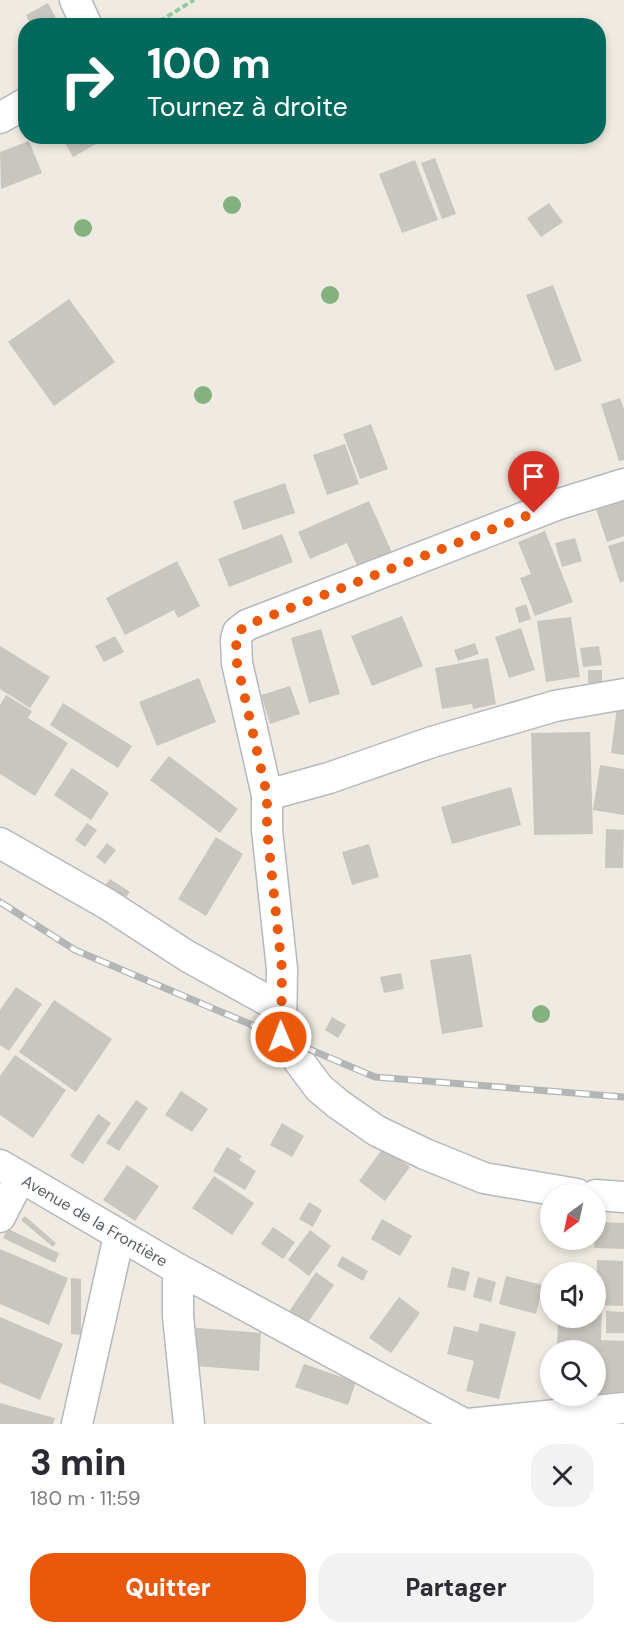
<!DOCTYPE html>
<html lang="fr">
<head>
<meta charset="utf-8">
<style>
	body { margin:0; font-family:"DM Sans",sans-serif; background:#f2f2f3; color:#2b2b33; height:100vh; display:flex; flex-direction:column; font-size:22px; white-space:nowrap }
	* { box-sizing:border-box; margin:0 }
	p { font-size:20px; color:#7c7c81 }
	.icon { flex:none; width:33px; height:33px; fill:none; stroke:currentColor; stroke-width:2; stroke-linecap:round; stroke-linejoin:round }
	.map { position:relative; height:1424px; overflow:hidden }
	.drawer { display:flex; flex-direction:column; background:#fff; flex:1 }
	.drawer>* { flex:none }
	.top-card { position:absolute; left:18px; top:18px; width:588px; height:126px; border-radius:24px; box-shadow:0 3px 9px #0003; background:#00695c; color:#fff; overflow:hidden }
	.needle { width:39px; rotate:213deg }
	.tools { position:absolute; left:540px; top:1184px; display:grid; gap:12px }
	.tools a { display:grid; place-items:center; width:66px; height:66px; border-radius:50%; background:#fff; box-shadow:0 3px 9px #0003; font-size:30px }
	.pin { position:absolute; display:grid; place-items:center; width:51px; height:51px; color:#fff; margin:-62px -26px; border-radius:50% 50% 50% 0; rotate:-45deg; box-shadow:0 0 6px #0007 }
	.pin .icon { rotate:45deg }
	.me { position:absolute; width:66px; margin:-33px; rotate:359deg; stroke-linejoin:round; filter:drop-shadow(0 0 4px #0008) }
	.turn { display:flex; align-items:center; gap:21px; height:126px; padding:0 30px; font-size:27px }
	.turn .icon { width:78px; height:78px; stroke-width:2.5 }
	.turn b { display:block; font-size:42px; line-height:51px }
	.round { display:grid; place-items:center; flex:none; width:63px; height:63px; border-radius:24px; background:#f2f2f3 }
	.headline { display:flex; align-items:center; justify-content:space-between; height:102px; padding:0 30px }
	h1 { font-size:36px; font-weight:800; line-height:45px }
	.primary-button { display:flex; gap:12px; margin-top:auto; padding:12px 30px }
	.primary-button a { flex:1; height:69px; border-radius:24px; background:#ea580c; color:#fff; font-size:24px; font-weight:800; line-height:69px; text-align:center }
	.primary-button a+a { background:#f2f2f3; color:#2b2b33 }
	.map>svg:first-child { display:block }
	.building { fill:#c9c6bf }
	.lines { fill:none; stroke-linecap:round; stroke-linejoin:round }
	.minor-casing { stroke:#b5b9be; stroke-width:33 }
	.path { stroke:#94caa2; stroke-width:4; stroke-dasharray:6 3; stroke-linecap:butt }
	.minor { stroke:#fff; stroke-width:30 }
	.rail-casing { stroke:#b4b5b5; stroke-width:7 }
	.rail { stroke:#fff; stroke-width:4.5; stroke-dasharray:14; stroke-linecap:butt }
	.tree { fill:#84b17f }
	.route { stroke:#ea580c; stroke-width:10; stroke-dasharray:0 18 }
	.labels { text-anchor:middle; stroke-width:6; stroke-linejoin:round; paint-order:stroke }
	.street-label { font-size:16px; fill:#5a5f64; stroke:#fff }
</style>
</head>
<body>
<div class="map">
<svg width="624" height="1424" viewBox="0 0 624 1424">
	<rect width="100%" height="100%" fill="#efebe2"/>
	<g class="building">
		<polygon points="48,3 60,26 31,26 26,15"/>
		<polygon points="61,136 110,136 73,157"/>
		<polygon points="29,141 42,173 1,189 0,152"/>
		<polygon points="435,158 456,214 442,219 421,163"/>
		<polygon points="415,160 438,220 402,233 379,174"/>
		<polygon points="549,203 563,222 541,237 527,218"/>
		<polygon points="553,285 582,361 555,371 526,295"/>
		<polygon points="69,299 115,362 54,406 8,342"/>
		<polygon points="620,398 624,409 624,460 619,461 601,404"/>
		<polygon points="371,424 388,469 360,479 343,434"/>
		<polygon points="345,444 359,484 327,495 313,455"/>
		<polygon points="285,483 295,513 243,530 233,501"/>
		<polygon points="624,500 624,536 607,542 596,509"/>
		<polygon points="369,501 393,555 359,570 347,543 310,559 298,532"/>
		<polygon points="545,531 573,602 535,616 520,578 531,574 518,542"/>
		<polygon points="282,534 293,562 229,587 218,559"/>
		<polygon points="575,538 582,561 562,567 555,543"/>
		<polygon points="624,541 624,581 620,583 608,546"/>
		<polygon points="177,561 200,606 178,618 174,610 125,635 106,598"/>
		<polygon points="526,604 531,619 519,623 515,608"/>
		<polygon points="402,616 423,666 372,686 351,636"/>
		<polygon points="571,617 580,677 546,682 537,621"/>
		<polygon points="521,628 535,670 509,678 495,637"/>
		<polygon points="321,629 340,694 309,703 291,638"/>
		<polygon points="115,636 124,652 104,662 95,646"/>
		<polygon points="475,643 479,654 458,661 454,650"/>
		<polygon points="0,646 50,677 30,708 0,689"/>
		<polygon points="599,646 602,665 583,667 580,648"/>
		<polygon points="488,658 496,704 473,709 472,704 442,709 435,668"/>
		<rect x="588" y="670" width="14" height="13"/>
		<polygon points="199,678 216,722 157,746 139,702"/>
		<polygon points="290,686 300,714 270,724 261,695"/>
		<polygon points="6,695 32,711 28,718 68,743 35,796 0,774 0,705"/>
		<polygon points="63,703 132,746 118,768 50,725"/>
		<polygon points="617,707 624,708 624,755 611,753"/>
		<polygon points="590,732 593,834 534,835 531,733"/>
		<polygon points="169,756 238,809 220,833 150,780"/>
		<polygon points="600,765 624,769 624,815 593,810"/>
		<polygon points="72,768 109,793 91,820 54,795"/>
		<polygon points="511,787 521,825 452,844 441,807"/>
		<polygon points="87,823 97,830 85,847 75,840"/>
		<polygon points="606,829 624,830 623,868 605,868"/>
		<polygon points="216,837 243,854 206,916 178,899"/>
		<polygon points="107,843 116,850 105,864 96,857"/>
		<polygon points="369,844 379,877 352,885 342,852"/>
		<polygon points="110,879 130,892 124,900 104,886"/>
		<polygon points="471,954 483,1027 442,1034 430,960"/>
		<polygon points="401,973 404,989 384,993 380,977"/>
		<polygon points="16,987 42,1004 9,1051 0,1045 0,1010"/>
		<polygon points="54,1000 112,1039 76,1092 19,1052"/>
		<polygon points="332,1017 346,1025 338,1038 325,1030"/>
		<polygon points="15,1055 66,1090 33,1138 0,1115 0,1076"/>
		<polygon points="181,1091 208,1109 192,1132 165,1115"/>
		<polygon points="136,1100 148,1108 119,1151 106,1143"/>
		<polygon points="98,1114 111,1123 83,1164 70,1156"/>
		<polygon points="282,1123 304,1136 292,1157 270,1145"/>
		<polygon points="227,1147 242,1156 239,1160 256,1171 245,1190 213,1171"/>
		<polygon points="383,1148 410,1167 385,1201 359,1181"/>
		<polygon points="127,1165 159,1186 135,1221 103,1200"/>
		<polygon points="214,1176 254,1203 232,1235 192,1208"/>
		<polygon points="309,1202 322,1210 313,1227 299,1219"/>
		<polygon points="25,1216 56,1243 53,1247 21,1220"/>
		<polygon points="382,1219 412,1236 400,1256 371,1239"/>
		<polygon points="596,1222 624,1223 624,1249 594,1248"/>
		<polygon points="273,1227 295,1242 283,1259 261,1244"/>
		<polygon points="8,1229 59,1253 55,1263 3,1238"/>
		<polygon points="310,1230 331,1246 309,1276 288,1260"/>
		<polygon points="0,1249 68,1278 49,1325 0,1304"/>
		<polygon points="342,1256 368,1271 363,1281 337,1266"/>
		<polygon points="597,1260 623,1261 623,1306 596,1305"/>
		<polygon points="452,1267 470,1272 465,1291 447,1287"/>
		<polygon points="316,1272 334,1285 306,1325 288,1313"/>
		<polygon points="506,1276 543,1285 536,1314 499,1304"/>
		<polygon points="478,1277 496,1282 491,1302 473,1297"/>
		<polygon points="71,1278 81,1279 81,1335 71,1334"/>
		<polygon points="399,1297 420,1313 391,1353 369,1338"/>
		<polygon points="596,1310 602,1310 601,1340 624,1341 624,1400 556,1398 556,1395 596,1395 596,1350 557,1350 558,1317 596,1317"/>
		<polygon points="606,1311 624,1312 624,1333 606,1333"/>
		<polygon points="0,1317 63,1344 40,1400 0,1383"/>
		<polygon points="480,1323 516,1332 499,1399 466,1391 474,1361 447,1354 454,1326 478,1332"/>
		<polygon points="186,1327 261,1333 259,1371 183,1365"/>
		<polygon points="304,1364 356,1382 348,1405 295,1387"/>
		<polygon points="0,1403 55,1418 53,1424 0,1424"/>
	</g>
	<g class="lines">
		<defs>
			<g id="minor">
				<polyline points="75,0 87,26"/>
				<polyline points="0,118 26,103"/>
				<polyline points="267,795 329,778 432,742 555,706 624,694"/>
				<polyline points="0,843 107,904 187,956 281,1008"/>
				<path id="s1" d="M0,1165l178,104v47l11,108"/>
				<polyline points="577,1194 484,1178 425,1154 377,1131 338,1104 319,1088 281,1037 282,969 267,830 267,795 237,663 236,639 238,632 247,625 556,505 624,484"/>
				<polyline points="596,1195 624,1197"/>
				<polyline points="0,1217 20,1178"/>
				<polyline points="178,1269 464,1424"/>
				<polyline points="77,1424 119,1236"/>
				<polyline points="468,1424 624,1408"/>
			</g>
		</defs>
		<use href="#minor" class="minor-casing"/>
		<polyline class="path" points="152,26 194,0"/>
		<use href="#minor" class="minor"/>
		<defs>
			<polyline id="rail" points="0,902 75,950 375,1077 624,1097"/>
		</defs>
		<use href="#rail" class="rail-casing"/>
		<use href="#rail" class="rail"/>
	</g>
	<g class="tree">
		<circle cx="232" cy="205" r="9"/>
		<circle cx="83" cy="228" r="9"/>
		<circle cx="330" cy="295" r="9"/>
		<circle cx="203" cy="395" r="9"/>
		<circle cx="541" cy="1014" r="9"/>
	</g>
	<g class="lines">
		<polyline class="route" points="281,1037 282,969 267,830 267,795 237,663 236,639 238,632 247,625 534,513"/>
	</g>
	<g class="labels">
		<g class="street-label">
			<text dy="6" stroke="none"><textPath href="#s1" startOffset="110">Avenue de la Frontière</textPath></text>
		</g>
	</g>
</svg>
<div class="tools">
<a><svg class="needle" viewBox="-14 -14 28 28"><path d="M0-13l5 13h-10z" fill="#e53935"/><path d="M0 13l5-13h-10z" fill="#7c7c81"/></svg></a>
<a><svg class="icon" aria-label="sound" viewBox="0 0 24 24"><path d="M4 9h4l5-4v14l-5-4H4zM17 9q2 3 0 6"/></svg></a>
<a><svg class="icon" aria-label="search" viewBox="0 0 24 24"><circle cx="10" cy="10" r="6"/><path d="M15 15l6 6"/></svg></a>
</div>
<div class="pin" style="left:534px;top:513px;background:#d93025"><svg class="icon" aria-label="arrive" viewBox="0 0 24 24"><path d="M6 21V4h12l-3 4 3 4H6"/></svg></div>
<svg class="me" style="left:281px;top:1037px" viewBox="-20 -20 40 40"><circle r="17" fill="#ea580c" stroke="#fff" stroke-width="3"/><path d="M0-11L8 9 0 5-8 9z" fill="#fff"/></svg>
<div class="top-card">
<div class="turn"><svg class="icon" aria-label="right" viewBox="0 0 24 24"><path d="M7 20v-9h11M14 6l5 5-5 5"/></svg><div><b>100 m</b>Tournez à droite</div></div>
</div>
</div>
<section class="drawer">
<div class="headline"><div><h1>3 min</h1><p>180 m · 11:59</p></div><a class="round"><svg class="icon" aria-label="close" viewBox="0 0 24 24"><path d="M6 6l12 12M18 6L6 18"/></svg></a></div>
<div class="primary-button"><a>Quitter</a><a>Partager</a></div>
</section>
</body>
</html>
